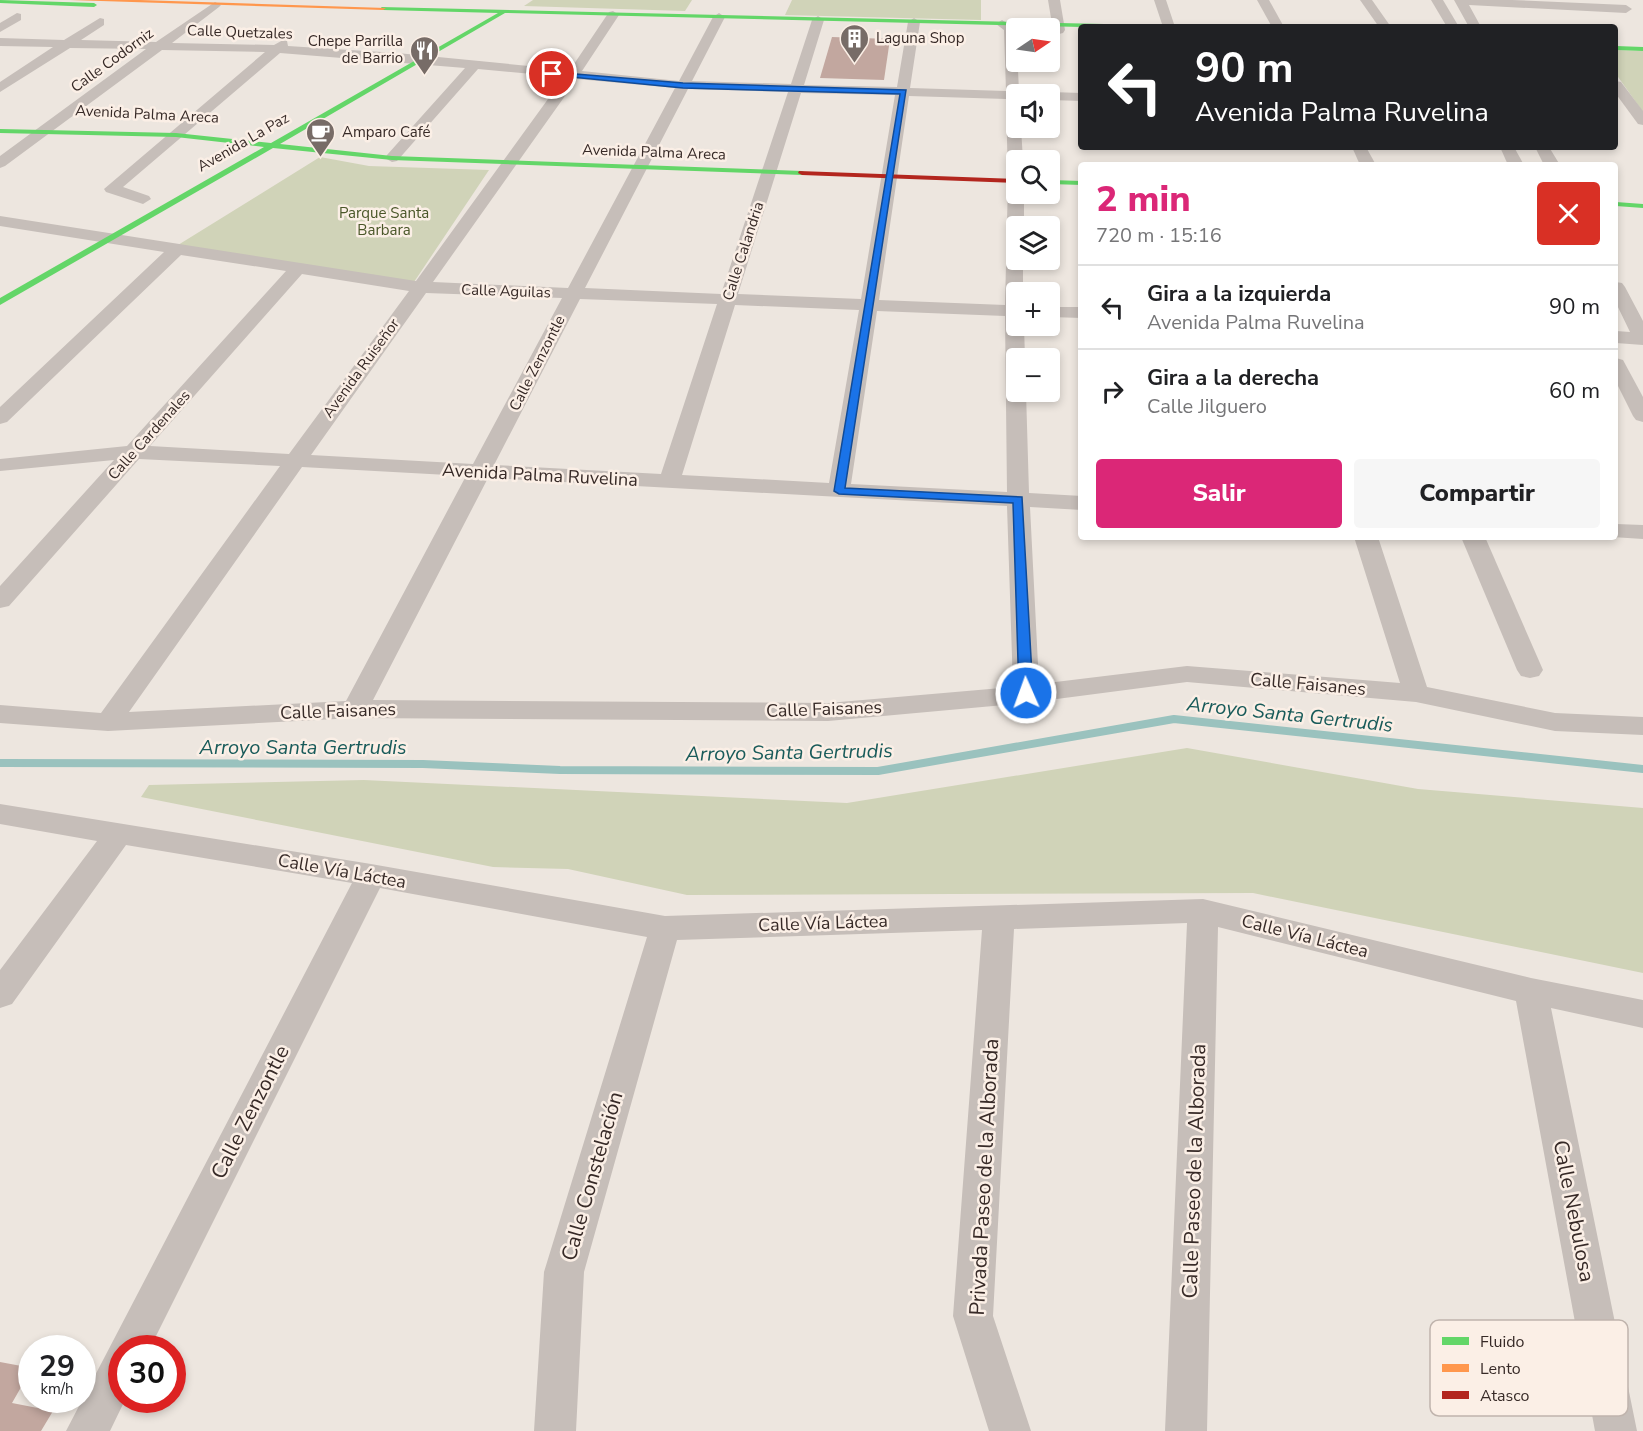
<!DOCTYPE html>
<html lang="es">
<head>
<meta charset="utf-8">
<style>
	body { margin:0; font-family:"Nunito Sans",sans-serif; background:#f6f6f6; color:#202124; height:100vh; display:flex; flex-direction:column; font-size:22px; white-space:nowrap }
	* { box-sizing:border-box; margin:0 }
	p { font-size:20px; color:#757577 }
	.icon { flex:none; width:33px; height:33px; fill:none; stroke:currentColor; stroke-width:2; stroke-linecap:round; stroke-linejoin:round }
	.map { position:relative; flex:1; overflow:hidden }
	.details { position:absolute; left:1078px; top:162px; width:540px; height:378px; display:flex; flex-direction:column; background:#fff; border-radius:6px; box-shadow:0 3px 9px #0003 }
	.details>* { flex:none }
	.guide { position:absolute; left:1078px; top:24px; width:540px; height:126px; border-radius:6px; box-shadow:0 3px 9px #0003; background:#202124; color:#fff; overflow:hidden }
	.needle { width:39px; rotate:77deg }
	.buttons { position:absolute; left:1006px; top:18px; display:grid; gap:12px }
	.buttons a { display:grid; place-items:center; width:54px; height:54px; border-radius:6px; background:#fff; box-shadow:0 3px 9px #0003; font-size:30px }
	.speed { position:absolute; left:18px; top:1335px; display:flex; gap:12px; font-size:30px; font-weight:700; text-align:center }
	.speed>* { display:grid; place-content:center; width:78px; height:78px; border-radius:50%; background:#fff; box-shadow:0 3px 9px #0003; line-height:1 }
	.speed small { font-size:15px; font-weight:400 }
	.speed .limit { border:9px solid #d22; background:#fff; color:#111 }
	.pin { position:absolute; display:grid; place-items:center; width:51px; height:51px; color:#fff; margin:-26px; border:3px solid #fff; border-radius:50%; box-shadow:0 2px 6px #0007 }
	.me { position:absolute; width:66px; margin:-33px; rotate:358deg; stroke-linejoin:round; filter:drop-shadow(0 0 4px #0008) }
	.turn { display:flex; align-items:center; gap:21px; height:126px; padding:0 18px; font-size:27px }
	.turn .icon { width:78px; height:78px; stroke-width:2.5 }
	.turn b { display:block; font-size:42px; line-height:51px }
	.round { display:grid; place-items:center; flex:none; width:63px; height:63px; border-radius:6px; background:#f6f6f6 }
	.head { display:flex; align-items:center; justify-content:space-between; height:102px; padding:0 18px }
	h1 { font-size:36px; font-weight:800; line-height:45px; color:#db2777 }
	.primary-button { display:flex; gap:12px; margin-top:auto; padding:12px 18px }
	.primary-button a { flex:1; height:69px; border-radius:6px; background:#db2777; color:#fff; font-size:24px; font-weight:800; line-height:69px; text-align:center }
	.primary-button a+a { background:#f6f6f6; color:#202124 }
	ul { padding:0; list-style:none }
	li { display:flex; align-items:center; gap:18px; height:84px; padding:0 18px; border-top:2px solid #e0e0e0 }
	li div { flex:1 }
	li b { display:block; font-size:22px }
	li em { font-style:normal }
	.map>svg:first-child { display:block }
	.green { fill:#d0d3b8 }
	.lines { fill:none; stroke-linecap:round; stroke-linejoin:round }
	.stream { stroke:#9ac2be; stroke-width:8 }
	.building { fill:#c2a79f }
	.street { fill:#c6beb9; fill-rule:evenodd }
	.fast { fill:#63d668; fill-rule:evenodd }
	.slow { fill:#ff974d; fill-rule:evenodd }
	.jam { fill:#b3261e; fill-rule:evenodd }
	.route { fill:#1a73e8; stroke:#114b97; stroke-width:1.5 }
	.labels { text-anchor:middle; stroke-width:5; stroke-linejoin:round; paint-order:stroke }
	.far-street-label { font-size:15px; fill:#372a27; stroke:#fbefe6 }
	.far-poi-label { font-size:15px; fill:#372a27; stroke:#fbefe6; text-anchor:start }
	.far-park-label { font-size:15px; fill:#4a5729; stroke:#fbefe6 }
	.street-label { font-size:18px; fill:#372a27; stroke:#fbefe6 }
	.water-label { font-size:20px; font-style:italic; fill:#195b5a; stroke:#fbefe6 }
	.near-street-label { font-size:21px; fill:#372a27; stroke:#fbefe6 }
	.key { fill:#fbefe6; stroke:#c0b4ad; stroke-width:1.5 }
	.key-label { font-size:16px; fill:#372a27 }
</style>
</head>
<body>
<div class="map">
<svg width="1643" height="1431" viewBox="0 0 1643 1431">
	<rect width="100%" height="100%" fill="#ede6df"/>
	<g class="green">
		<polygon points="533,0 692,0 685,11 524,6"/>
		<polygon points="792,0 981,0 981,20 785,15"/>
		<polygon points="1616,50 1643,51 1643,112 1616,74"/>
		<polygon points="320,157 369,166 489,170 414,282 178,245"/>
		<polygon points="1187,748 1418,789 1643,808 1643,973 1253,893 687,895 568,869 493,867 141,797 149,785 364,780 847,803"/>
	</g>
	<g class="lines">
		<polyline class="stream" points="0,763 423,764 560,770 878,771 1174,719 1643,769"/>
	</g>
	<g class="building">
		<polygon points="832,37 890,39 884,80 820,78"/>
		<polygon points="0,1362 32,1368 12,1403 53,1411 41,1431 0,1431"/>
	</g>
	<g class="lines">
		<g class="street">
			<polygon points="1048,0 1060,0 1065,30 1063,33 1059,34 1053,30"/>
			<polygon points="1154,0 1166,0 1175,27 1163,27"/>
			<polygon points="1257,0 1269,0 1284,27 1272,27"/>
			<polygon points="1360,0 1372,0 1391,27 1379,27"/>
			<polygon points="1431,0 1443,0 1459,27 1447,27"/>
			<polygon points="1454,0 1512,0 1626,5 1632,9 1626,13 1469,5 1481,27 1469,27"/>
			<path d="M215,2l6,3 -2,2 -47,36 102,2 9,-5 4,1 1,5 109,7 173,17 39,-58 4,-1 6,4 -37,56 97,10 34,-64 6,-4 6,4 -33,64 99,3 21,-64 6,-4 6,4 -20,65 93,2 11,-65 6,-4 6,4 -10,66 96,3 -2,-61 -8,-6 6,-4 14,9 3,62 4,3h-6v34h4l2,32h-6v34h7v32h-7v34h6v32h-6v34h7l1,32h-8v34h9l3,101 53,3v14l-52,-3 9,177 148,-18 213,17 -46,-146h24l49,150 128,26 88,4v18l-88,-4 -139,-29 -229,-20 -161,21 -198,18 -473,-3 -247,13 -108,-8v-18l101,8 179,-247 -141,-7 -130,147 -9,2v-22l114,-126 -114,11v-12l127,-13 159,-175 -105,-16 -174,167 -7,2v-17l164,-155 -164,-26v-10l416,65 148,-204 -86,-8 -81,92 -5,1 -7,-4 2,-3 78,-87 -185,-15 -157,134 26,9 2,3 -8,5 -37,-12 -2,-3 161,-137 -103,-2 -157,116 -5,2v-12l146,-107 -76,-1 -70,44v-10l53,-35 -53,-1v-8l64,2 36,-22 4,1v6l-23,15 75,2zM577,79l98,9 -107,200 -135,-6zM688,89l100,3 -67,202 -136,-6zM801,93l94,2 -34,204 -123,-5zM909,96l97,3 2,82 -3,124 -126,-5zM302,274l107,17 -120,163 -139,-8zM426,293l136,5 -89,166 -162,-9zM580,299l137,5 -56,170 -167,-9zM735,305l124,5 -30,173 -147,-8zM877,311l128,5 2,176 -156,-8zM302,467l164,9 -120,225 -217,11zM488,478l519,28 6,181 -185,16 -455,-3z"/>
			<polygon points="17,13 21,14 21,20 0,32 0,23"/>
			<polygon points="1616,81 1621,82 1643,111 1643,125 1638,124 1616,94"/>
			<polygon points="1050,92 1082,93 1082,101 1050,100 1050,94 1044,94"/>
			<polygon points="1352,147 1366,147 1376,165 1360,165"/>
			<polygon points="1500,147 1514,147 1524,165 1508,165"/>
			<polygon points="1535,147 1549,147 1560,165 1544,165"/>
			<polygon points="1616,282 1622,283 1625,287 1643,321 1643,345 1616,343 1616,331 1630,332 1616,303"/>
			<polygon points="1050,307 1082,307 1082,318 1050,317"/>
			<polygon points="1616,358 1623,360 1643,397 1643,422 1636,420 1633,416 1616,382"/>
			<polygon points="1616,524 1643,525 1643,539 1612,537 1616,537"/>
			<polygon points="1461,537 1485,537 1543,670 1539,676 1530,678 1521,676 1517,670"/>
			<polygon points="0,804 371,864 665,916 1203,899 1531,978 1643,1000 1643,1028 1551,1008 1637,1431 1595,1431 1516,1001 1218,927 1207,1431 1165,1431 1187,923 1014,929 993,1316 1031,1431 989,1431 953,1316 982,930 677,940 584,1272 576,1431 534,1431 544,1272 647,937 380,888 150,1348 122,1348 122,1400 125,1400 110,1431 66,1431 352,883 126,845 12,1004 0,1008 0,970 97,841 0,824"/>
		</g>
		<g class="fast">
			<polygon points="0,0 94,3 97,5 94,7 0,3"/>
			<polygon points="381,7 1148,25 1151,27 1082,27 505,13 280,144 392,156 802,171 806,173 802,175 392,160 273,148 0,305 0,298 264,147 176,137 0,133 0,129 176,133 271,143 498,13 383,10"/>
			<polygon points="1616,46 1643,47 1643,51 1616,50"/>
			<polygon points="1050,180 1082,181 1082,185 1050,184"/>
			<polygon points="1616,202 1643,204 1643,208 1616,206"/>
		</g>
		<polygon class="slow" points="70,0 140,0 386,8 383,10"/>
		<polygon class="jam" points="799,171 1017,179 1017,183 802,175 798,173"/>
	</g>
	<polygon class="route" points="552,72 683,83 906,90 845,488 1022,497 1033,693 1031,697 1026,698 1019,693 1013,503 839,494 834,491 900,94 683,88 550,75"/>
	<defs>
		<symbol id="building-pin" viewBox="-11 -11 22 30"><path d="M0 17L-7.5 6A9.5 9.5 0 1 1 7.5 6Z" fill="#776c67" stroke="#fbefe6"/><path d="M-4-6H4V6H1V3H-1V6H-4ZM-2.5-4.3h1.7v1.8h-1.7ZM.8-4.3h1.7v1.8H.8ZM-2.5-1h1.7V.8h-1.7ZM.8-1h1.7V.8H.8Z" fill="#fff"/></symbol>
		<symbol id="restaurant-pin" viewBox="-11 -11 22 30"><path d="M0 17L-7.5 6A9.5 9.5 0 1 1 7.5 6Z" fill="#776c67" stroke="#fbefe6"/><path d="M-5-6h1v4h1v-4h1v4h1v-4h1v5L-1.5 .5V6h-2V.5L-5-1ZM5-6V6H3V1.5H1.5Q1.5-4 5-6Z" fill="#fff"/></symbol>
		<symbol id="cafe-pin" viewBox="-11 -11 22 30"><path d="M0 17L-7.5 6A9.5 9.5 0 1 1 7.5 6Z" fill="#776c67" stroke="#fbefe6"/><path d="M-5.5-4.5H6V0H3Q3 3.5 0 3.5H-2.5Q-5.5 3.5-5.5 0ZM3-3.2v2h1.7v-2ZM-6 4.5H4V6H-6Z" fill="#fff"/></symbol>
	</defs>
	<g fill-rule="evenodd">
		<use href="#building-pin" x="838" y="22" width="33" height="45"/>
		<use href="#restaurant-pin" x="408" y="34" width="33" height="45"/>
		<use href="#cafe-pin" x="304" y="116" width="33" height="45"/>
	</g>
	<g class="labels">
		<g class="far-street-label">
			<text transform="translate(240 32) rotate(2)" y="5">Calle Quetzales</text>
			<text transform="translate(112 60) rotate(-36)" y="5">Calle Codorniz</text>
			<text transform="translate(147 114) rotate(3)" y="5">Avenida Palma Areca</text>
			<text transform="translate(243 142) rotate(-30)" y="5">Avenida La Paz</text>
			<text transform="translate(654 152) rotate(2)" y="5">Avenida Palma Areca</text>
			<text transform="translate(743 251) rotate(-72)" y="5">Calle Calandria</text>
			<text transform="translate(506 291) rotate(2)" y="5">Calle Aguilas</text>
			<text transform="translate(537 363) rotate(-63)" y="5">Calle Zenzontle</text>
			<text transform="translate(361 368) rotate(-54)" y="5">Avenida Ruiseñor</text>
			<text transform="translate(149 435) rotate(-48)" y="5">Calle Cardenales</text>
		</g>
		<g class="far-poi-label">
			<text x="876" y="43">Laguna Shop</text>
			<text x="403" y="46" text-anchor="end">Chepe Parrilla<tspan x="403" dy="17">de Barrio</tspan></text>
			<text x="342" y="137">Amparo Café</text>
		</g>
		<g class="far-park-label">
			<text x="384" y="218">Parque Santa<tspan x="384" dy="17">Barbara</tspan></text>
		</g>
		<g class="street-label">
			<text transform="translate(540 475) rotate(3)" y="6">Avenida Palma Ruvelina</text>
			<text transform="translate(1308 684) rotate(5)" y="6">Calle Faisanes</text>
			<text transform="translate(824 709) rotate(-2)" y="6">Calle Faisanes</text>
			<text transform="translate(338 711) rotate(-2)" y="6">Calle Faisanes</text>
			<text transform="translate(342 871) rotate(10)" y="6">Calle Vía Láctea</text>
			<text transform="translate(823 923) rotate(-2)" y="6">Calle Vía Láctea</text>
			<text transform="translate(1305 936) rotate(14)" y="6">Calle Vía Láctea</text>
		</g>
		<g class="water-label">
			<text transform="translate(1290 714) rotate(6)" y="7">Arroyo Santa Gertrudis</text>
			<text x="303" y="754">Arroyo Santa Gertrudis</text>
			<text transform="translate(789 752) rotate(-1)" y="7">Arroyo Santa Gertrudis</text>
		</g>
		<g class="near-street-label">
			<text transform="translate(250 1112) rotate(-63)" y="7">Calle Zenzontle</text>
			<text transform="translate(1194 1171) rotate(-88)" y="7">Calle Paseo de la Alborada</text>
			<text transform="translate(592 1176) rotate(-74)" y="7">Calle Constelación</text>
			<text transform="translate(984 1177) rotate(-87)" y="7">Privada Paseo de la Alborada</text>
			<text transform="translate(1574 1211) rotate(79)" y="7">Calle Nebulosa</text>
		</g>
	</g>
	<rect x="1430" y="1320" width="198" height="96" rx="9" class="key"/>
	<rect x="1442" y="1337" width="27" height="8" fill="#63d668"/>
	<rect x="1442" y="1364" width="27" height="8" fill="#ff974d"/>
	<rect x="1442" y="1391" width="27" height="8" fill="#b3261e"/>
	<g class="key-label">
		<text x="1480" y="1347">Fluido</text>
		<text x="1480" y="1374">Lento</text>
		<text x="1480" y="1401">Atasco</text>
	</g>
</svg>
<div class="buttons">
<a><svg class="needle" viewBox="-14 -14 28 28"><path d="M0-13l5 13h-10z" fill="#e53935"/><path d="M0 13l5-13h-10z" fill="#757577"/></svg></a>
<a><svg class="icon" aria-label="sound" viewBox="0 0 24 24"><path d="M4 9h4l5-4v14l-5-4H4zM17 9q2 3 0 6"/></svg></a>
<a><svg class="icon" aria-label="search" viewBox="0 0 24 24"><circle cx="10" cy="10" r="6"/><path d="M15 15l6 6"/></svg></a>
<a><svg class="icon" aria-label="layers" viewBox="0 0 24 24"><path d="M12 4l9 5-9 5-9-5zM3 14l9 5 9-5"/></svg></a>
<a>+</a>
<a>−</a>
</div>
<div class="speed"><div>29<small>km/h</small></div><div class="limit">30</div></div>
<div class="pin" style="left:552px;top:74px;background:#d93025"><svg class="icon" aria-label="arrive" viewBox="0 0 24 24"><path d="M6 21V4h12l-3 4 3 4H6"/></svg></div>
<svg class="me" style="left:1026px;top:693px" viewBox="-20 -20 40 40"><circle r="17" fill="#1a73e8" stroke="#fff" stroke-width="3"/><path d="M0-11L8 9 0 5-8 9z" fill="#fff"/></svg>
<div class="guide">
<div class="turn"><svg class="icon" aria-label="left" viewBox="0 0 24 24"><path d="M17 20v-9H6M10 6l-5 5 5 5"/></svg><div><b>90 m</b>Avenida Palma Ruvelina</div></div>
</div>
<section class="details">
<div class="head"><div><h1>2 min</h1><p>720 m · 15:16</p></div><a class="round" style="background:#d93025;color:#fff"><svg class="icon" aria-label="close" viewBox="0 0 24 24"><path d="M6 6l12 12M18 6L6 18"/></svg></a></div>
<ul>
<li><svg class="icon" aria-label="left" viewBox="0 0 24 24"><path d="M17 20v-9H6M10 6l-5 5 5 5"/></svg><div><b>Gira a la izquierda</b><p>Avenida Palma Ruvelina</p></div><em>90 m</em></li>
<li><svg class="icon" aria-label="right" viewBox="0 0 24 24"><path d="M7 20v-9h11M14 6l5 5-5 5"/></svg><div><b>Gira a la derecha</b><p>Calle Jilguero</p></div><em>60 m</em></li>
</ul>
<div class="primary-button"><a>Salir</a><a>Compartir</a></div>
</section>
</div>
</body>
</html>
